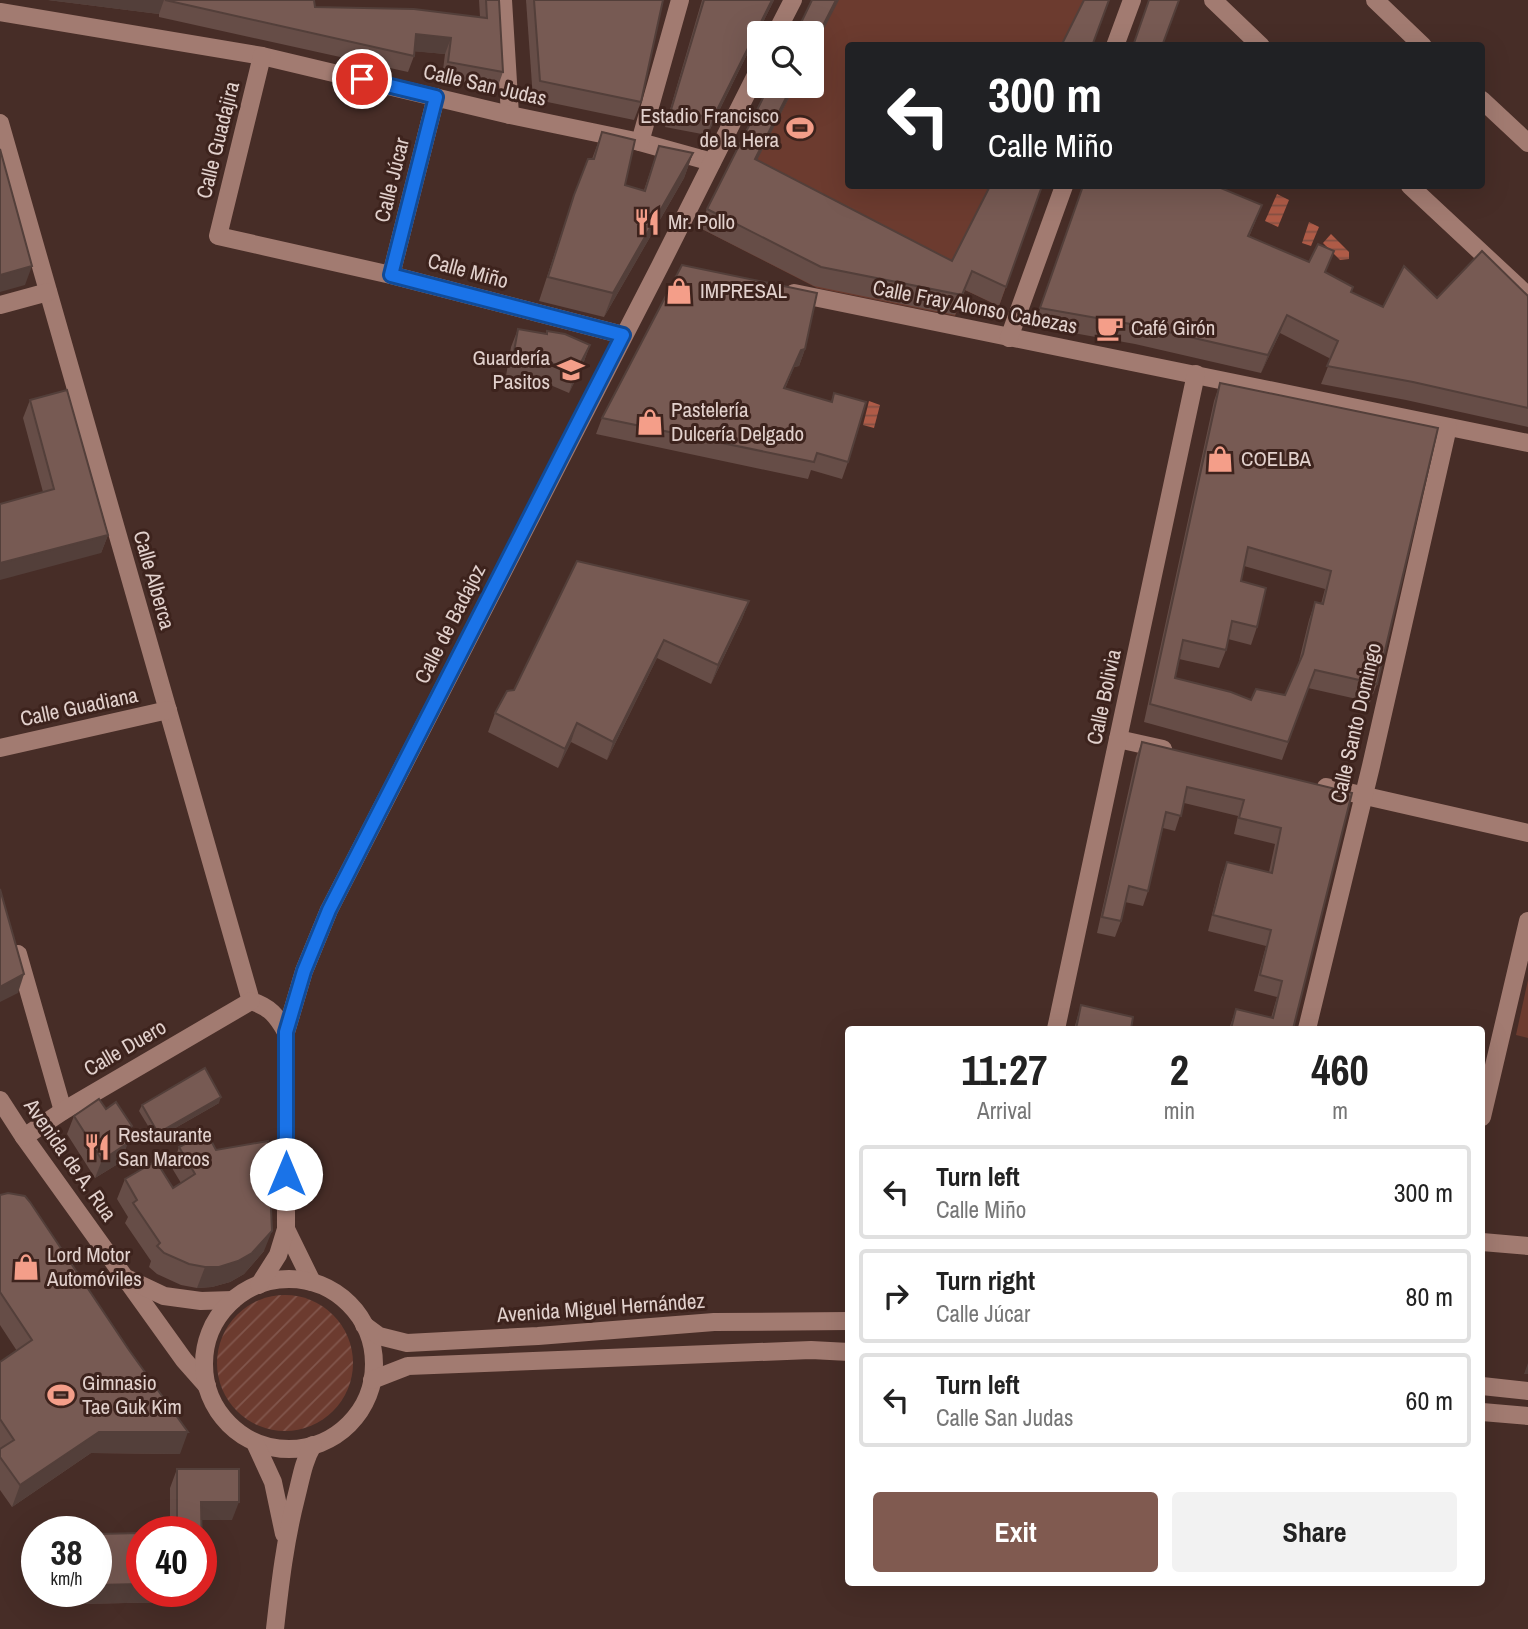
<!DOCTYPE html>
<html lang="en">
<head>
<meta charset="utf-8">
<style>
	body { margin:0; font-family:"Archivo Narrow",sans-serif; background:#f2f2f2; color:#222; height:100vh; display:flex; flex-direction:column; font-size:26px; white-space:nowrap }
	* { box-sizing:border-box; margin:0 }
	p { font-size:23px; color:#767676 }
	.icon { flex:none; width:38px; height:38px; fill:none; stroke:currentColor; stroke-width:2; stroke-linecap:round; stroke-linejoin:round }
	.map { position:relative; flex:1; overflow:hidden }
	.details { position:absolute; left:845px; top:1026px; width:640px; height:560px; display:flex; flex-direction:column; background:#fff; border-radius:7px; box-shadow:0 7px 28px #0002 }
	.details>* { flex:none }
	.hud { position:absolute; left:845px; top:42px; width:640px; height:147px; border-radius:7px; box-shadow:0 7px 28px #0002; background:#202124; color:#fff; overflow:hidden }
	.buttons { position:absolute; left:747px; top:21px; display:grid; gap:14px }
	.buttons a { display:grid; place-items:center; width:77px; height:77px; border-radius:7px; background:#fff; box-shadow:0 7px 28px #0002; font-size:35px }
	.speed { position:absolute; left:21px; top:1516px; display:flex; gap:14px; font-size:35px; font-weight:700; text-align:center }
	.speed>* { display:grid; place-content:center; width:91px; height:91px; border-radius:50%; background:#fff; box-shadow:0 7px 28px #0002; line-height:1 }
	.speed small { font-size:18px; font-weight:400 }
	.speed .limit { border:10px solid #d22; background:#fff; color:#111 }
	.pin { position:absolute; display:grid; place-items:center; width:60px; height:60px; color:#fff; margin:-30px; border:4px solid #fff; border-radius:50%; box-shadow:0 2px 7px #0007 }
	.me { position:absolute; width:77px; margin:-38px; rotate:0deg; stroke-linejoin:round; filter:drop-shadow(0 0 5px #0008) }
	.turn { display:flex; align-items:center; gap:24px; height:147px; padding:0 28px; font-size:32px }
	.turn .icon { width:91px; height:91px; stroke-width:2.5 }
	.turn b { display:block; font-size:49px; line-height:60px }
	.eta { display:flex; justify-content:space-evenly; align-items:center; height:119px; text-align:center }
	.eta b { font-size:42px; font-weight:700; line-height:49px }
	.primary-button { display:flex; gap:14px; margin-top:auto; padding:14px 28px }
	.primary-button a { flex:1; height:80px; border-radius:7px; background:#805a50; color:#fff; font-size:28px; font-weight:700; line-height:80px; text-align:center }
	.primary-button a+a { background:#f2f2f2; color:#222 }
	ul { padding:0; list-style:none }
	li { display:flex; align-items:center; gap:21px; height:94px; margin:0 14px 10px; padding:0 14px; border:4px solid #e0e0e0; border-radius:7px }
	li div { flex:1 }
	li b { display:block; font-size:26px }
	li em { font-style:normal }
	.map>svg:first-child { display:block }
	.green { fill:#6c3b2f }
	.garden { fill:url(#garden-furrows) }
	.water { fill:url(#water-rules) }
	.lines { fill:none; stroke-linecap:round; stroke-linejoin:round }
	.minor { stroke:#a27b71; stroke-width:18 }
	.wall { fill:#664d47; fill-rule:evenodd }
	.shaded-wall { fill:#533f3a }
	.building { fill:#775a53; stroke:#533f3a; stroke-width:2; fill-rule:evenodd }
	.route-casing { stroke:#114b97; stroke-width:18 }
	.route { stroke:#1a73e8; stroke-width:12 }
	.labels { text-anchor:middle; stroke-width:6; stroke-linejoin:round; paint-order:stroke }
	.street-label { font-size:21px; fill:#e2d1cd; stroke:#3d231d }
	.poi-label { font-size:21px; fill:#e2d1cd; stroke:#3d231d; text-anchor:start }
</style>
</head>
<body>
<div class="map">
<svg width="1528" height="1629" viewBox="0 0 1528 1629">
	<defs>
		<pattern id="garden-furrows" width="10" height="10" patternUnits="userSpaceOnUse" patternTransform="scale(1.75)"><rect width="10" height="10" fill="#6c3b2f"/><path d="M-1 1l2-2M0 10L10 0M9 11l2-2" fill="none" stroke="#81564c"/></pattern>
		<pattern id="water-rules" width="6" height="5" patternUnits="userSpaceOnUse" patternTransform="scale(1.75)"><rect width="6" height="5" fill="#af5b47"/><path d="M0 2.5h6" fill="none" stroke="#845043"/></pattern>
	</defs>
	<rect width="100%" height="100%" fill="#472d27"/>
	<g class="green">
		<polygon points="815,0 1108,0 1092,45 849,46 849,186 1042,186 999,306 965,290 955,316 817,288 700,228 772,86 812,86 812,33"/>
		<polygon points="1528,980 1528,1038 1516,1035"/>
	</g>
	<circle class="garden" cx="285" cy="1363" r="68"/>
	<g class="water">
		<polygon points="1277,194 1289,200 1278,227 1265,221"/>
		<polygon points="1309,222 1319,227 1311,246 1302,243"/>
		<polygon points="1331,234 1349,252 1349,259 1340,260 1323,243"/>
		<polygon points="869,401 880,405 874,428 863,425"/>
	</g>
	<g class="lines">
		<g class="minor">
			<polyline points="503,0 510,115"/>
			<polyline points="1213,0 1261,46"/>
			<polyline points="1375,0 1423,46"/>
			<polyline points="0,12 262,56 510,115 640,142 712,162"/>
			<polyline points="776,33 793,0"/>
			<polyline points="1115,46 1132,0"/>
			<polyline points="262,56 218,236 391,275 623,335"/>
			<polyline points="1482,100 1528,143"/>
			<path d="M0,123l251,878c19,6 26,15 35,31"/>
			<polyline points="640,142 680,0"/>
			<polyline points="1410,186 1528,296"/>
			<polyline points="391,275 436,97"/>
			<polyline points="794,293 1528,443"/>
			<polyline points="0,305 48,292"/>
			<polyline points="1009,338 1064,186"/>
			<polyline points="1118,739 1163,749"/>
			<polyline points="0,748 168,710"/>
			<polyline points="1326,787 1528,833"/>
			<polyline points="18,954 63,1111"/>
			<polyline points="1056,1029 1196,374"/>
			<polyline points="1307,1029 1371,766 1448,427"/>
			<polyline points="0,1100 24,1137 184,1360 207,1386"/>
			<polyline points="1482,1117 1528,921"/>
			<polyline points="24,1137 63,1111 251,1001"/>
			<polyline points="286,1229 312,1282"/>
			<polyline points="1482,1242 1528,1246"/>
			<polyline points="128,1279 164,1296 201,1301 233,1300"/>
			<circle cx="289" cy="1364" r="85"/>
			<polyline points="259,1285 278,1255 286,1229 286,1032 304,971 329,910 660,266 760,67"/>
			<polyline points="364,1325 379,1336 407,1343 538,1336 714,1322 849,1321"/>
			<polyline points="372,1380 408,1366 811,1350 849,1352"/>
			<polyline points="1482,1386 1528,1391"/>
			<polyline points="1482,1412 1528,1416"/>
			<polyline points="256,1445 273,1482 284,1534"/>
			<path d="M275,1629c5,-45 10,-88 21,-131 5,-19 7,-36 17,-53"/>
		</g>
	</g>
	<g class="wall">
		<polygon points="48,0 314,0 315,7 480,17 479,0 499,0 503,72 497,89 442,78 445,54 414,51 414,56 408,72 159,17 159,14"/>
		<polygon points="526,0 663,0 641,102 634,120 533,99"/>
		<polygon points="702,0 774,0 707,135 665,127"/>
		<polygon points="769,86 795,86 757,160 952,261 1042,186 999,306 965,290 955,315 814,286 700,228 707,209"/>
		<polygon points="602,132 625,185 644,190 659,146 693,153 684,178 604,317 539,301 574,195 592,159"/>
		<polygon points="1083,186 1262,205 1249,237 1326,273 1351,292 1383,307 1437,298 1528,296 1528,427 1406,400 1321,384 1331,359 1280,333 1261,373 1135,344 1034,326"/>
		<polygon points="518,329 546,334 547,331 590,345 583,364 569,393 541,381 540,385 506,376 511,347"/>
		<polygon points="805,349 799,366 794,367 785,389 831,402 834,393 848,462 842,479 811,470 808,479 596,434 602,418"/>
		<path d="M1220,383l218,45 -61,256 -7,18 -62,-14 -26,72 -138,-38 70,-321zM1244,566l81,23 -4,15 -6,-2 -6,18 -11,45 -13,30 -34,5 -76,-22 4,-19 40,9 7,-18 2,-11 23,6 6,-18 -16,-46z"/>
		<polygon points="30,400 108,535 101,553 43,492 23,418"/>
		<polygon points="749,601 742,619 711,684 657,658 607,760 571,742 558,768 488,732 495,713 514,690"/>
		<polygon points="1142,742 1352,793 1293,1029 1229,1029 1236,1009 1271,1018 1277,997 1254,991 1266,946 1208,931 1221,878 1227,862 1269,872 1275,844 1234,834 1238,816 1184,803 1175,831 1163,828 1148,891 1143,906 1125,902 1121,921 1115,937 1097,933 1136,757"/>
		<polygon points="1081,1005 1131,1029 1074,1029"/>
		<polygon points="219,1103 156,1139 139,1111 142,1105"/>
		<polygon points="74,1116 126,1140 121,1162 95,1178 67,1134"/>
		<polygon points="179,1147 264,1251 244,1274 230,1282 212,1287 197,1288 181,1285 157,1274 149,1267 151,1261 125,1223 128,1217 117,1199 125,1179 173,1188 181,1183 172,1168"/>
		<polygon points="0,1195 180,1454 91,1453 12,1507 0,1490 0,1362 17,1351 0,1325"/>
		<polygon points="177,1469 232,1520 202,1520 201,1555 201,1531 170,1531 170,1488"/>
		<polygon points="77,1591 96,1591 175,1602 77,1604"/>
	</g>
	<g class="shaded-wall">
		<polygon points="48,0 164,0 159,14"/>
		<polygon points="772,0 774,0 707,135 713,118"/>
		<polygon points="836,0 839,0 812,52 812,47"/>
		<polygon points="416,34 451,38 445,54 410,51"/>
		<polygon points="792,86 795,86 748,178 755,159"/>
		<polygon points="693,153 684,178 604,317 613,293"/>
		<polygon points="32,266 25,285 0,292 0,275"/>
		<polygon points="1287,315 1280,333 1261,373 1268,355"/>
		<polygon points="590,345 583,364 569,393 575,374"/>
		<polygon points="805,349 799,366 794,367 778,405 801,350"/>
		<polygon points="108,535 101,553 0,580 0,563"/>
		<polygon points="749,601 742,619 711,684 718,665"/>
		<polygon points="664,640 657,658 607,760 613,742"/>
		<polygon points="577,723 571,742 558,768 565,749"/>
		<polygon points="24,974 18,993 0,1002 0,987"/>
		<polygon points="221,1097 219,1103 156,1139 158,1133"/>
		<polygon points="132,1126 125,1144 121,1132"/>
		<polygon points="128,1143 121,1162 95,1178 102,1160"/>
		<polygon points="272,1231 264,1251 244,1274 230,1282 212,1287 197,1288 205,1267"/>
		<polygon points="1528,1363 1528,1374 1524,1374"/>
		<polygon points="99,1432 188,1432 180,1454 91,1453 12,1507 20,1485"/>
		<polygon points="201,1502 239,1502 232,1520 194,1520"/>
		<polygon points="142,1584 142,1591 179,1591 175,1602 77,1604 82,1591 96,1591 96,1585"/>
	</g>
	<g class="building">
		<polygon points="165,0 314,0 315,7 414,9 487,18 486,0 499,0 503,72 448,62 451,38 416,34 414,56"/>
		<polygon points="534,0 663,0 641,102 540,81"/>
		<polygon points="704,0 772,0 713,118 671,110"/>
		<polygon points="812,0 836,0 812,47 812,33 796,33"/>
		<polygon points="1084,0 1109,0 1092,46 1061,46"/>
		<polygon points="1149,0 1179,0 1162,46 1133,46"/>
		<polygon points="769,86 792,86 755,159 952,261 990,186 1042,186 1006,287 972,271 962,295 821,267 707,209"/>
		<polygon points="602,132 635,140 625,185 645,191 659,146 693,153 613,293 548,277 574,195 588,159 594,159"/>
		<polygon points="0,149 32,266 0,275"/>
		<polygon points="1083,186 1216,186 1262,205 1248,236 1309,262 1318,244 1334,251 1325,272 1353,287 1351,292 1383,307 1404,266 1437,298 1482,251 1528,296 1528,408 1413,382 1327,366 1338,341 1287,315 1268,355 1142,326 1040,308"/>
		<polygon points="682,265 817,293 805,349 801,350 784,388 832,402 834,393 866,402 848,462 817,453 814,462 602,418"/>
		<polygon points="518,329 547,334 547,331 565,334 590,345 575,374 547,361 546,366 513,357"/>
		<path d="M1220,383l218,45 -61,256 -62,-14 -27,72 -138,-38zM1248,547l83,24 -8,33 -8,-2 -12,52 -18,41 -29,-6 -5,11 -20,-8 -56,-14 8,-38 43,10 6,-29 25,6 9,-39 -25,-7z"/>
		<polygon points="67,390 108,535 0,563 0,504 54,489 30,400"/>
		<polygon points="577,561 749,601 718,665 664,640 613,742 577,723 565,749 495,713 507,691 514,690"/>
		<polygon points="1142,742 1352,793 1293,1029 1231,1029 1236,1009 1273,1018 1282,981 1260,975 1271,930 1213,915 1227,862 1272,873 1281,828 1239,818 1244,800 1187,787 1181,816 1166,812 1148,891 1129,886 1121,921 1102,917"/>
		<polygon points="0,889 24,974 0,987"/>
		<polygon points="1081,1005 1133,1017 1131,1029 1076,1029"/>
		<polygon points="205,1068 221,1097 158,1133 142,1105"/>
		<polygon points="99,1099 106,1109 116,1102 132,1126 121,1132 128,1143 102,1160 74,1116"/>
		<polygon points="207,1133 216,1150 268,1141 272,1231 252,1253 238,1261 219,1267 205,1267 189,1264 164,1253 157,1246 160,1243 133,1203 137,1200 125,1179 156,1161 173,1188 195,1174 179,1147"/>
		<polygon points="8,1193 25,1196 30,1202 129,1350 188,1432 99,1432 20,1485 0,1457 0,1449 14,1440 0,1419 0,1362 32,1340 0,1292 0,1195"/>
		<polygon points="177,1469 239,1469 239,1502 201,1502 202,1553 201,1531 177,1531"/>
		<polygon points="142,1533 142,1584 96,1585 96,1534"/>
	</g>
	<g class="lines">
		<defs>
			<polyline id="route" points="286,1174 286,1032 304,971 329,910 623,335 391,275 436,97 362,79"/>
		</defs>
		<use href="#route" class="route-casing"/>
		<use href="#route" class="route"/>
	</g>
	<defs>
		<symbol id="stadium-bare" viewBox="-9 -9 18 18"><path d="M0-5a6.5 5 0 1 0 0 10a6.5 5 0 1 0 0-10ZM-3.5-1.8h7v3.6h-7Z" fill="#f49e89" stroke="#3d231d" stroke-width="2.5" paint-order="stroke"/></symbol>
		<symbol id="restaurant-bare" viewBox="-9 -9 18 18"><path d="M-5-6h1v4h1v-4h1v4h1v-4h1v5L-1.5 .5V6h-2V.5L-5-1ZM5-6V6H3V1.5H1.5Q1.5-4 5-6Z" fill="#f49e89" stroke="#3d231d" stroke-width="2.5" paint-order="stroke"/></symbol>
		<symbol id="shop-bare" viewBox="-9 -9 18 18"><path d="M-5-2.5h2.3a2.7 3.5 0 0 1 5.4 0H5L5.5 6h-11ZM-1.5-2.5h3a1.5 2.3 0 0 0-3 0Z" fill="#f49e89" stroke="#3d231d" stroke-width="2.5" paint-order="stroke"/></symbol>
		<symbol id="cafe-bare" viewBox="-9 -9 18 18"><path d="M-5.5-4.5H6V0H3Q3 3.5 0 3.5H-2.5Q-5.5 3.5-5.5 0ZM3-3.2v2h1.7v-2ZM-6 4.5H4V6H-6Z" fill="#f49e89" stroke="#3d231d" stroke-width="2.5" paint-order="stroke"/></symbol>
		<symbol id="school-bare" viewBox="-9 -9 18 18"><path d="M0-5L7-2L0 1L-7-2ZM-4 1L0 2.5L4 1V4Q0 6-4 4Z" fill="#f49e89" stroke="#3d231d" stroke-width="2.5" paint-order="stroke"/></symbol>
	</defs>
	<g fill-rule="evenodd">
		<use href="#stadium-bare" x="781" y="109" width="38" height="38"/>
		<use href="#restaurant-bare" x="628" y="203" width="38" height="38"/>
		<use href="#shop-bare" x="660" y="272" width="38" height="38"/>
		<use href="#cafe-bare" x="1091" y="309" width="38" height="38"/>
		<use href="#school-bare" x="552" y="351" width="38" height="38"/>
		<use href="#shop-bare" x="631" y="403" width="38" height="38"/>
		<use href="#shop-bare" x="1201" y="440" width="38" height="38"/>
		<use href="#restaurant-bare" x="78" y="1128" width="38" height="38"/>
		<use href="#shop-bare" x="7" y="1248" width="38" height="38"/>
		<use href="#stadium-bare" x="42" y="1376" width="38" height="38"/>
	</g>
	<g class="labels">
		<g class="street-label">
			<text transform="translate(485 85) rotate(13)" y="7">Calle San Judas</text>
			<text transform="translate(218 140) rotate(-76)" y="7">Calle Guadajira</text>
			<text transform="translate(392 180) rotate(-76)" y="7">Calle Júcar</text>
			<text transform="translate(468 271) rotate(15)" y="7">Calle Miño</text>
			<text transform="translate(975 307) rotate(11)" y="7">Calle Fray Alonso Cabezas</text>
			<text transform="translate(154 580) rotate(74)" y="7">Calle Alberca</text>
			<text transform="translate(450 624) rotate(-63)" y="7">Calle de Badajoz</text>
			<text transform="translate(1104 697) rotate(-78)" y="7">Calle Bolivia</text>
			<text transform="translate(79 707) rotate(-12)" y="7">Calle Guadiana</text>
			<text transform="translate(1356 723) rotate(-77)" y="7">Calle Santo Domingo</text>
			<text transform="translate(125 1048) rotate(-30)" y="7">Calle Duero</text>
			<text transform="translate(70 1160) rotate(55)" y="7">Avenida de A. Rua</text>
			<text transform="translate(601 1308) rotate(-4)" y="7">Avenida Miguel Hernández</text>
		</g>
		<g class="poi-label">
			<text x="779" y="123" text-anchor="end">Estadio Francisco<tspan x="779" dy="24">de la Hera</tspan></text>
			<text x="668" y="229">Mr. Pollo</text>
			<text x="700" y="298">IMPRESAL</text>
			<text x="1131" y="335">Café Girón</text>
			<text x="550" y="365" text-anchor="end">Guardería<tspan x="550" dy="24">Pasitos</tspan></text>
			<text x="671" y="417">Pastelería<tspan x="671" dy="24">Dulcería Delgado</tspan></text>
			<text x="1241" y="466">COELBA</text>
			<text x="118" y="1142">Restaurante<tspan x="118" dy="24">San Marcos</tspan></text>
			<text x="47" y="1262">Lord Motor<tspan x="47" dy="24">Automóviles</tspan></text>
			<text x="82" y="1390">Gimnasio<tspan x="82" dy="24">Tae Guk Kim</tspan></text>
		</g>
	</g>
</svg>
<div class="buttons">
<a><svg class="icon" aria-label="search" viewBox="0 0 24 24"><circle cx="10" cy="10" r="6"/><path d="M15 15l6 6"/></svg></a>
</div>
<div class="speed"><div>38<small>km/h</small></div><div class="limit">40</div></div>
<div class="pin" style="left:362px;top:79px;background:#d93025"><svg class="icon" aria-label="arrive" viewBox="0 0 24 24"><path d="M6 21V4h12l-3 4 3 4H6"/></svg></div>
<svg class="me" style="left:286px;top:1174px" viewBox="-20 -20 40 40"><circle r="19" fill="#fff"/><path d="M0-13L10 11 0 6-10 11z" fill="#1a73e8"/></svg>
<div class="hud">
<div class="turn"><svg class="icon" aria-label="left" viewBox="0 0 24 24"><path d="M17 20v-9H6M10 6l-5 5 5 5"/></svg><div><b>300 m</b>Calle Miño</div></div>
</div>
<section class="details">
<div class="eta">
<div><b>11:27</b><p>Arrival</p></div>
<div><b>2</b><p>min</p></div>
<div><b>460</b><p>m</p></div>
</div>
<ul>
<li><svg class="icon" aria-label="left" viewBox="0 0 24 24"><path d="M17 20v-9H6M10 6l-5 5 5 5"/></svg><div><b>Turn left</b><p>Calle Miño</p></div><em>300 m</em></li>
<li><svg class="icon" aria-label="right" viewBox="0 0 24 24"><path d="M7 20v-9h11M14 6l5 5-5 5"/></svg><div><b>Turn right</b><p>Calle Júcar</p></div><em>80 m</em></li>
<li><svg class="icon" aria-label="left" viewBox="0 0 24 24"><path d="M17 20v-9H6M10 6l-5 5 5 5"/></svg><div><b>Turn left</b><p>Calle San Judas</p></div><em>60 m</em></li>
</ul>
<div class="primary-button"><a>Exit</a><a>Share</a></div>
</section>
</div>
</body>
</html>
